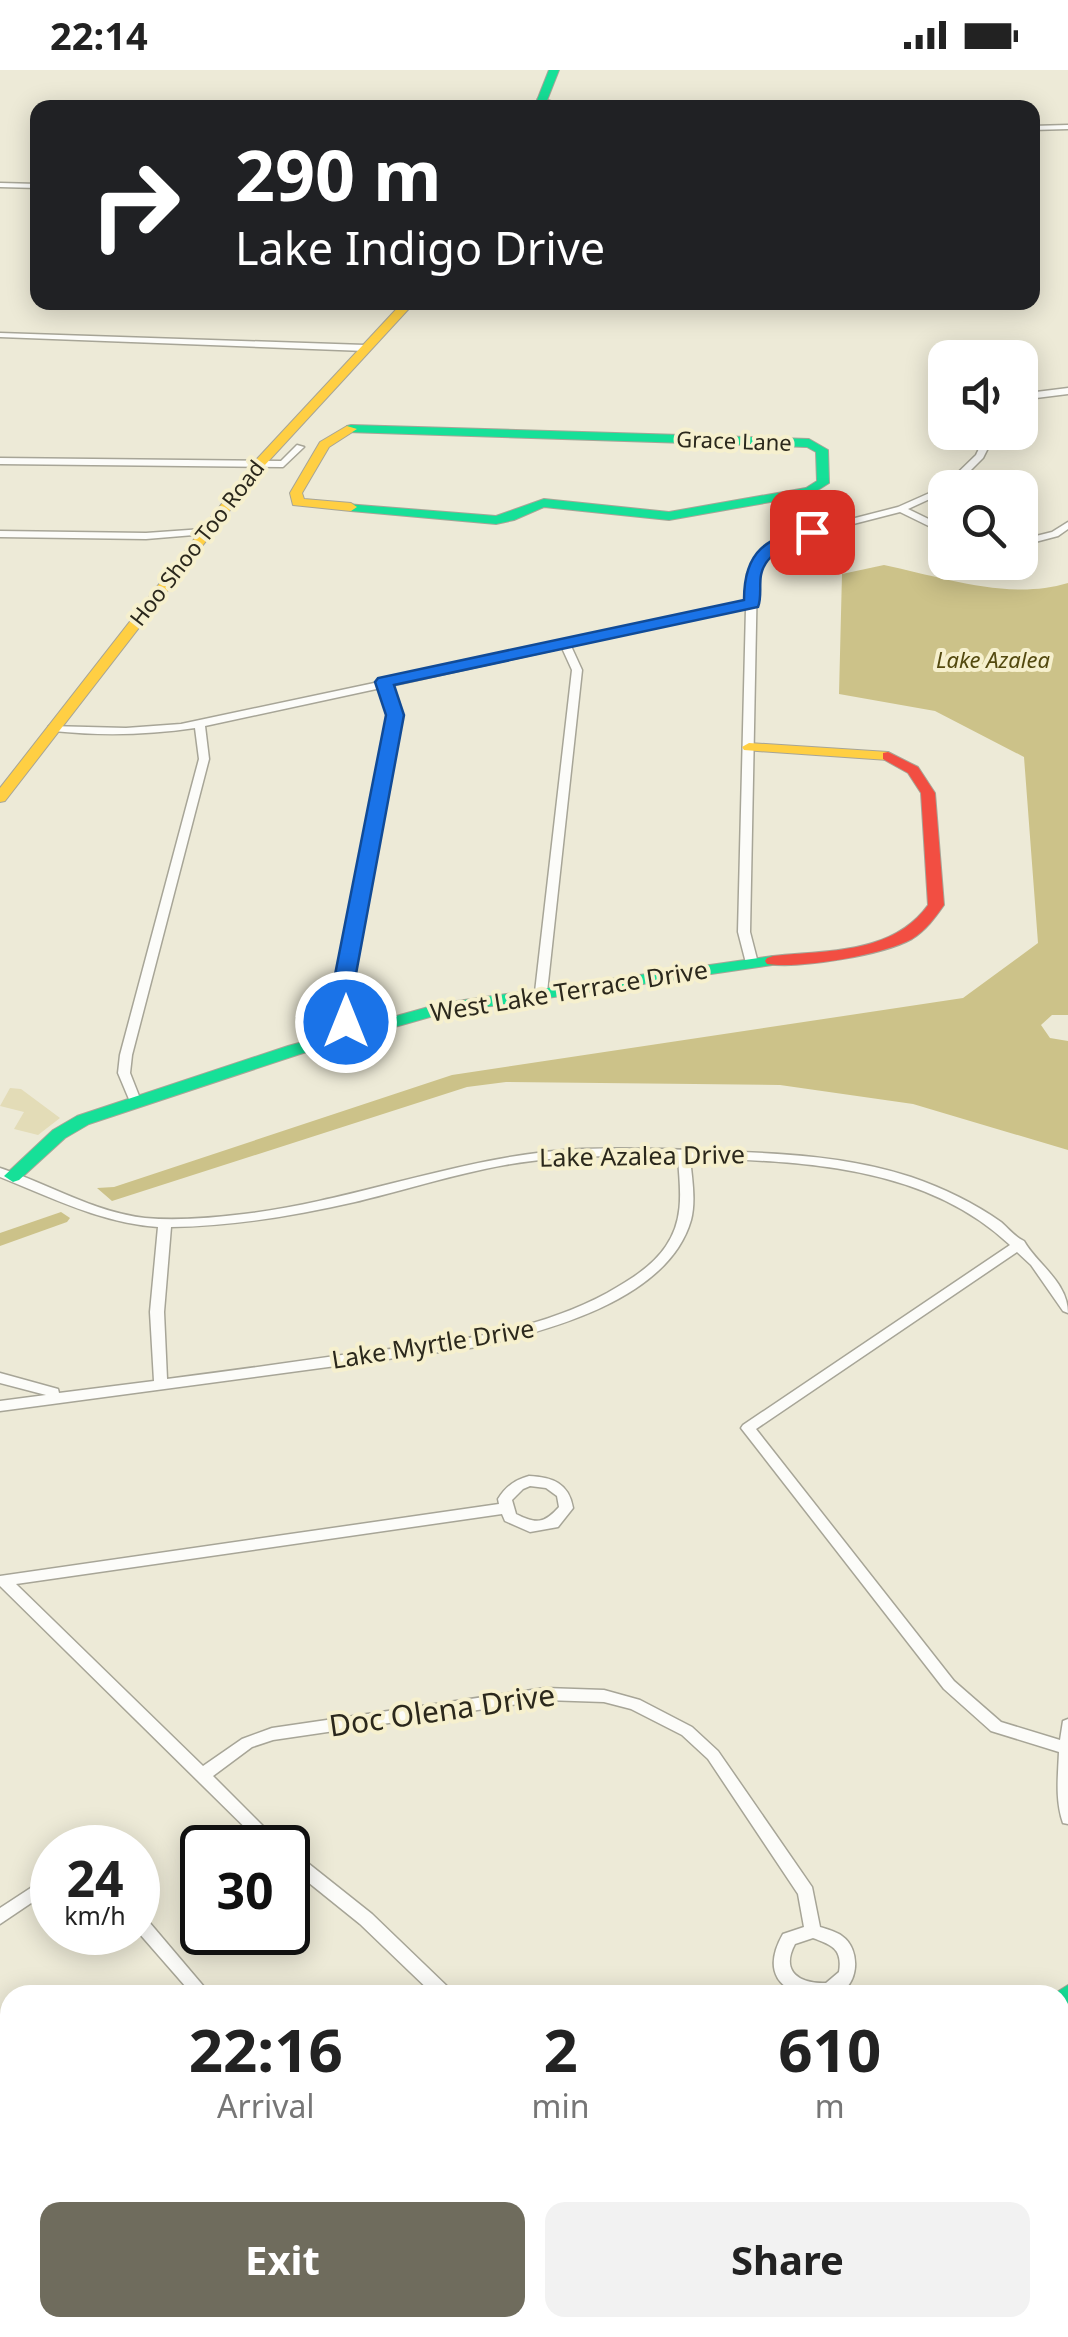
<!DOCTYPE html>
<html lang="en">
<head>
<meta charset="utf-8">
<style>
	body { margin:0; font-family:"Noto Sans",sans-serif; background:#f2f2f2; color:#222; height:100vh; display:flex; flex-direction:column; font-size:38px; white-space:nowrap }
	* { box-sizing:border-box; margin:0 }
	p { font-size:32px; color:#767676 }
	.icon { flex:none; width:55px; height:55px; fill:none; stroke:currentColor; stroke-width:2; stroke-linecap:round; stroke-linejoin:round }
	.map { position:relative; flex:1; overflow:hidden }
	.panel { position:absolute; left:0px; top:1915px; width:1070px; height:352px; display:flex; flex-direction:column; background:#fff; border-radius:30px 30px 0 0; box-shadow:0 5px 25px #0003 }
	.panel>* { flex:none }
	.banner { position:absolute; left:30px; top:30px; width:1010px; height:210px; border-radius:20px; box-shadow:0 5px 25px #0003; background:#202124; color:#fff; overflow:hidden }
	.fabs { position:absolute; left:928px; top:270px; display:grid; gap:20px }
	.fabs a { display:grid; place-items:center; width:110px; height:110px; border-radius:20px; background:#fff; box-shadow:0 5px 25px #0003; font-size:50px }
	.speed { position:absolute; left:30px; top:1755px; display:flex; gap:20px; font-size:50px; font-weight:700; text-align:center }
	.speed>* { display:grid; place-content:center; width:130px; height:130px; border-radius:50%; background:#fff; box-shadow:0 5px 25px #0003; line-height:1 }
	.speed small { font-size:25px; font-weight:400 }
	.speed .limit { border:5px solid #111; border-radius:15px; background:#fff; color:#111 }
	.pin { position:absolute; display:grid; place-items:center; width:85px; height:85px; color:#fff; margin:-42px; border-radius:20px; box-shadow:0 5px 15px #0006 }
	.me { position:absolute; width:110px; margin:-55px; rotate:0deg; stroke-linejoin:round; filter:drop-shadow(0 0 8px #0008) }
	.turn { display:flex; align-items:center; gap:35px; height:210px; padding:0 40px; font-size:45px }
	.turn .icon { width:130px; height:130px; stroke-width:2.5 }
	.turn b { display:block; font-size:70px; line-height:85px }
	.eta { display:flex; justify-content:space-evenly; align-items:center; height:170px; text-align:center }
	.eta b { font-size:60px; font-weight:700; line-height:70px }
	.action { display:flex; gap:20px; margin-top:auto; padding:20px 40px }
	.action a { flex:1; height:115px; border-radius:20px; background:#6f6c5d; color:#fff; font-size:40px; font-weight:700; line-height:115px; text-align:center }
	.action a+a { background:#f2f2f2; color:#222 }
	.status { display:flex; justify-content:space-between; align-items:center; height:70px; padding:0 50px; background:#fff; direction:ltr }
	.status svg { height:28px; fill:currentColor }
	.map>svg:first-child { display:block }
	.green { fill:#e3dcb7 }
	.water { fill:#ccc289 }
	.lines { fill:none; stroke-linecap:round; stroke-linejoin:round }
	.canal { fill:#ccc289; fill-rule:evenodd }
	.street-casing { stroke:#a7a597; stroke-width:3 }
	.fast-casing { stroke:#a7a597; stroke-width:2 }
	.slow-casing { stroke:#a7a597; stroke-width:2 }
	.jam-casing { stroke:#a7a597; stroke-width:2 }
	.street { fill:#fcfcf9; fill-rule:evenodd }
	.fast { fill:#16e098; fill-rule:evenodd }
	.slow { fill:#ffcf43; fill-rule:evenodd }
	.jam { fill:#f24e42; fill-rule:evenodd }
	.route { fill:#1a73e8; stroke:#114b97; stroke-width:2.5 }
	.labels { text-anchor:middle; stroke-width:8; stroke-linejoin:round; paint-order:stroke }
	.far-street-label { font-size:22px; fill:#2b281c; stroke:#f6f0ce }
	.far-water-label { font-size:22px; font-style:italic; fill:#53490f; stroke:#f6f0ce }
	.street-label { font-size:25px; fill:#2b281c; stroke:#f6f0ce }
	.near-street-label { font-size:30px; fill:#2b281c; stroke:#f6f0ce }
</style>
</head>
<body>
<div class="status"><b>22:14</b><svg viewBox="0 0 49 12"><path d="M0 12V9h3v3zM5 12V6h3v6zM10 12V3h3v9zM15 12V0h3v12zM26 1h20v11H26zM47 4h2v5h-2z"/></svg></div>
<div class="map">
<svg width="1068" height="2267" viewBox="0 0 1068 2267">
	<rect width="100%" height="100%" fill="#edead7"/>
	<polygon class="green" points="10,1018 21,1019 60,1048 38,1065 14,1059 24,1042 0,1036"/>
	<g class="water">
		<path d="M884,495c58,12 125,36 184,18v432h-16l-11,10 9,13 18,3v109l-155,-46 -133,-19 -274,-3 -39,5 -355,114 -15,-13 17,-1 338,-112 511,-77 75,-55 -14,-186 -89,-46 -96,-17 3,-120z"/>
		<polygon points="864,2258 947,2258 956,2267 831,2267"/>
	</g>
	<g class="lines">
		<polygon class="canal" points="61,1142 70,1148 67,1152 0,1176 0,1163"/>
		<defs>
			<g id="street">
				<polygon points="541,29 570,36 570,38 557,38 538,33 538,29"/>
				<polygon points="1068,55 1068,59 1032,60 1032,56"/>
				<polygon points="0,113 38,114 38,118 0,117"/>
				<polygon points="0,263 365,275 369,278 365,281 0,267"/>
				<polygon points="1068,318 1068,324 1020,330 1020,324"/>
				<path d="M987,362h9l-13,26 -30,30h-8v4l-37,17 37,18v7l-45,-22 -105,27 -29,17 -9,18 -7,358 8,31 -2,2h-8l-2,-2 -8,-31 8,-324 -175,38 11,24 -35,322 -6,4 -6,-4 37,-322 -10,-22 -172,38 10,29 -51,275 3,32 7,10 -6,4 -4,-1 -9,-13 -3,-32 53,-275 -9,-27 -176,38 4,33 -77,296 -2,18 11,28 -2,3h-8l-13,-31 2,-18 79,-296 -4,-31c-47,7 -94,8 -142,3l-5,-3 1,-2 77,2 55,-4 198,-42 5,-3 4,1 171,-37 5,-3 4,1 179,-39v-28l12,-22 30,-17 109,-28 45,-20 33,-32z"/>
				<polygon points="297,375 304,377 283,397 0,394 0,388 281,391"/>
				<polygon points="1068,452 1068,459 1058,466 1020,476 1020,470 1052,462"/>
				<polygon points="203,459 208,462 206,464 146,469 0,467 0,461 146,463"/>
				<path d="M582,1079c44,-1 88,0 131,2 66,2 135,5 198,26 32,11 63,26 90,45 8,7 14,15 23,19 13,23 44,41 44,72l-5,-2 -32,-46 -14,-13 -261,177 198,252 47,41 59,18 3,-19 5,-2v105l-5,-1c-8,-23 -5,-47 -4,-71l-68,-21 -47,-42 -203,-261 2,-3 267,-180c-85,-80 -209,-84 -320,-87 2,20 6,43 1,62 -23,80 -144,111 -214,127l-477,64v-10l46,-6 -46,-12v-10l58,16 1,4 95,-12 -4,-69 8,-85c-56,-4 -106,-29 -158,-50v-9c49,16 93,44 145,50 32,3 66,0 99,-4 115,-14 223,-60 338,-65zM605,1086l73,2c2,30 7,61 -12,88 -14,21 -38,35 -59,47 -80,43 -170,50 -258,61 -61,9 -121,17 -182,25l-3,-67 7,-85c62,-1 123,-11 184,-25 50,-12 99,-28 150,-37 33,-6 66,-8 100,-9z"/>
				<path d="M529,1406c23,1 40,7 44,32l-15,19 -28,5 -25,-11 -3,-7 -486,70 187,182 39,-27 30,-11 273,-40 59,2 36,10 52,27 26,24 94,136 8,40c7,2 17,5 22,9 19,13 18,51 -7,59 -1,0 -13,0 -15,0 -42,0 -58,-24 -37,-61l21,-7 -6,-33 -90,-135 -26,-24 -51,-26 -27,-7 -59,-2 -272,40 -21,7 -39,29 72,72h-19l-266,-262v-10l499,-72 -1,-5c8,-13 17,-19 31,-23zM530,1416l16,2 11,8 2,11c-15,17 -23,17 -43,7l-4,-14 11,-11zM813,1868c18,7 30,10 26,34l-13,11c-26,1 -46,-11 -31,-39z"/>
				<polygon points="288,1780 294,1782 372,1844 451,1920 453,1925 434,1925 360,1854 288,1796"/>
				<polygon points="52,1804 52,1819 0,1854 0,1838"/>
				<polygon points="138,1844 144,1846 211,1925 193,1925 138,1862"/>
				<polygon points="1060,2118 1068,2122 1068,2141 1060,2137"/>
				<polygon points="1060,2170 1068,2174 1068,2193 1060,2189"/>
				<polygon points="10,2210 10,2228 0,2233 0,2215"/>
			</g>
			<g id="fast">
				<polygon points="549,0 559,0 544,38 534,38"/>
				<polygon points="351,355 809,369 828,380 829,413 810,425 669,450 544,437 514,450 496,454 351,441 345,437 346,434 496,446 544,429 669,442 806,418 817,411 816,382 807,377 347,362 347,356"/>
				<polygon points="773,886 779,888 781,891 779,894 444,943 300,984 89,1054 65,1068 19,1110 13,1112 4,1106 53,1060 77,1046 288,976 443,933"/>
				<polygon points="1068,1915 1068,1939 1060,1942 1060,1925 1052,1925"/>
				<polygon points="178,2258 206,2258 211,2267 182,2267"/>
			</g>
			<g id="slow">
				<polygon points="403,232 415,232 264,396 5,731 0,732 0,718 256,390"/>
				<polygon points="347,356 357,359 329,377 302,423 304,429 351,433 357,437 351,441 293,435 290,423 320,372"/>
				<polygon points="749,673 888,682 895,686 888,690 744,680 742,677"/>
				<polygon points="0,1984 10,1989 10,2019 0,2013"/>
				<polygon points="680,2258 711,2258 706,2267 675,2267"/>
			</g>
			<path id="jam" d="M888,682l30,15 17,26 9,112c-9,13 -18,25 -32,34 -29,16 -112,30 -145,25l-2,-3 2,-3 6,-2c55,-6 120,-2 155,-51l-7,-112 -13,-20 -25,-14v-6z"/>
		</defs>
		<use href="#street" class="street-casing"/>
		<use href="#fast" class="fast-casing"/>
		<use href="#slow" class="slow-casing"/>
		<use href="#jam" class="jam-casing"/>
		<use href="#street" class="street"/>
		<use href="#fast" class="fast"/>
		<use href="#slow" class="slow"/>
		<use href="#jam" class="jam"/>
	</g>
	<path class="route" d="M812,457l5,2v7c-21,5 -51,14 -56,39 -2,11 1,22 -3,32l-364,78 10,30 -51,275 4,32 -11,7 -7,-2 -7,-37 54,-275 -11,-33 3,-4 366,-78c0,-50 22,-62 68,-73z"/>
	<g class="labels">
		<g class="far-street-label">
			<text transform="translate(734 371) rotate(2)" y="8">Grace Lane</text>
			<text transform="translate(197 473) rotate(-52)" y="8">Hoo Shoo Too Road</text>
		</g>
		<g class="far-water-label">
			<text x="993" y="598">Lake Azalea</text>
		</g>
		<g class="street-label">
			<text transform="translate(569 921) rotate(-9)" y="9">West Lake Terrace Drive</text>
			<text transform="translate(642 1086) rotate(-1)" y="9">Lake Azalea Drive</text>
			<text transform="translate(433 1274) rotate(-9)" y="9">Lake Myrtle Drive</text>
		</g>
		<g class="near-street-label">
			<text transform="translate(442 1641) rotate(-8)" y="10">Doc Olena Drive</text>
		</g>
	</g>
</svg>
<div class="fabs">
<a><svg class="icon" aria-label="sound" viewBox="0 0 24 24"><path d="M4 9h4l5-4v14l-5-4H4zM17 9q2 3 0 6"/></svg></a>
<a><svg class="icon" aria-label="search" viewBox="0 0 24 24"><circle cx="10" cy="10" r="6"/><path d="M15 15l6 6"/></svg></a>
</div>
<div class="speed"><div>24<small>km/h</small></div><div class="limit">30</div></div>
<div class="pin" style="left:812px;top:462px;background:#d93025"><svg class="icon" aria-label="arrive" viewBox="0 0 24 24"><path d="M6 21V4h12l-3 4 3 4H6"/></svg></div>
<svg class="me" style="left:346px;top:952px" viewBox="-20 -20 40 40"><circle r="17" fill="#1a73e8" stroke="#fff" stroke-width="3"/><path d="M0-11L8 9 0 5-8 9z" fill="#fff"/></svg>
<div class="banner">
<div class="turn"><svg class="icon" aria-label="right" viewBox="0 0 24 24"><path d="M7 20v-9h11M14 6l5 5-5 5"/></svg><div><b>290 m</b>Lake Indigo Drive</div></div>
</div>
<section class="panel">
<div class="eta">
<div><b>22:16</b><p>Arrival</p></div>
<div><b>2</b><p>min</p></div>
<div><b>610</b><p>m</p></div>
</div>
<div class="action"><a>Exit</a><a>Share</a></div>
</section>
</div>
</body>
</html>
